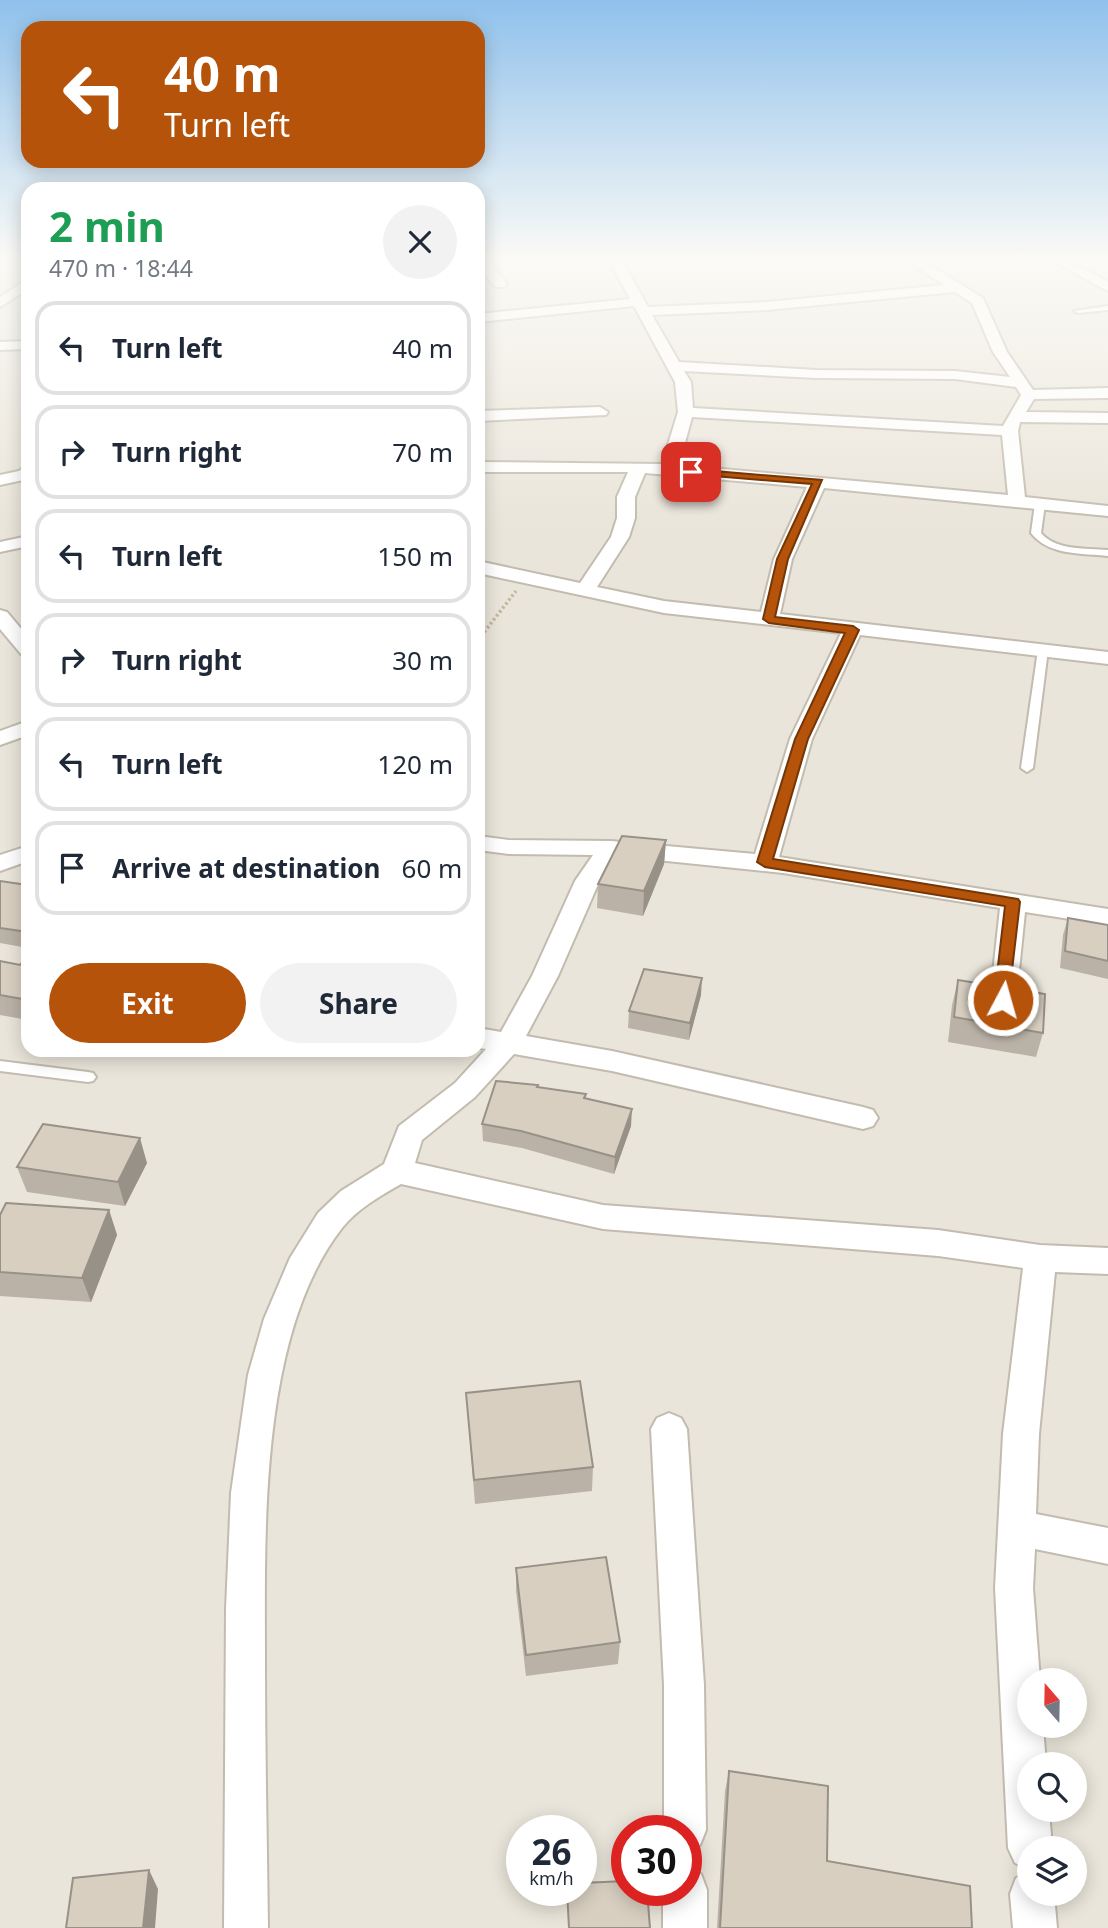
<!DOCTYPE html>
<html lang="en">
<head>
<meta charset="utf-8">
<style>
	body { margin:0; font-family:"Noto Sans",sans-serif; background:#f2f2f3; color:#1f2937; height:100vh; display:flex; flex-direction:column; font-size:26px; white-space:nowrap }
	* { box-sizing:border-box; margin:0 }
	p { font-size:23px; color:#747a83 }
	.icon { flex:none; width:38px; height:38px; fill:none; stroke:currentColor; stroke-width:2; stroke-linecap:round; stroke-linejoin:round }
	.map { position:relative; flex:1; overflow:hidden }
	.details { position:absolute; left:21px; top:182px; width:464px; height:875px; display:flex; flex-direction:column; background:#fff; border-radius:21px; box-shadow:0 4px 18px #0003 }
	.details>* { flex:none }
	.guide { position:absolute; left:21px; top:21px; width:464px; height:147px; border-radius:21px; box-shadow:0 4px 18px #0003; background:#b45309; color:#fff; overflow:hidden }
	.needle { width:46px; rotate:340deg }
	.buttons { position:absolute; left:1017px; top:1668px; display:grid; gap:14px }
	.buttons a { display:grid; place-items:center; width:70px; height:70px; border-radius:50%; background:#fff; box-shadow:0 4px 18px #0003; font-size:35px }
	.speed { position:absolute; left:506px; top:1815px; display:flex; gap:14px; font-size:35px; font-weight:700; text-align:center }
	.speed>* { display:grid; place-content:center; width:91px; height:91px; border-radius:50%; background:#fff; box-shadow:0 4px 18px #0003; line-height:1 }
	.speed small { font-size:18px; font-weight:400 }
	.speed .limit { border:10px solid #d22; background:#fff; color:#111 }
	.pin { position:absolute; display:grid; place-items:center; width:60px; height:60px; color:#fff; margin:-30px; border-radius:14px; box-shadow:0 4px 10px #0006 }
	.me { position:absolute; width:77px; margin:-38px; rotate:6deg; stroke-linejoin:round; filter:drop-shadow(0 0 5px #0008) }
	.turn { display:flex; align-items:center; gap:24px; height:147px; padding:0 28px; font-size:32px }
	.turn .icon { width:91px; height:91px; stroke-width:2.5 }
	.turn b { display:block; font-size:49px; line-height:60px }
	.round { display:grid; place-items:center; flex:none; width:74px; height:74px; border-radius:37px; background:#f2f2f3 }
	.headline { display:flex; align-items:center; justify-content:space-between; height:119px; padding:0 28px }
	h1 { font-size:42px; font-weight:700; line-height:52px; color:#1e9e55 }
	.cta { display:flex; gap:14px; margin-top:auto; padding:14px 28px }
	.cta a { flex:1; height:80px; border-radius:42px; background:#b45309; color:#fff; font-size:28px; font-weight:700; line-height:80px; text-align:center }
	.cta a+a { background:#f2f2f3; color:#1f2937 }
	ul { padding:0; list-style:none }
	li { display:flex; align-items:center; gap:21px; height:94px; margin:0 14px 10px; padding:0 14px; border:4px solid #e0e1e3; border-radius:21px }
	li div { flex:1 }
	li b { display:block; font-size:26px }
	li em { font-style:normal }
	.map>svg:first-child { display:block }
	.residential { fill:#eae5da; fill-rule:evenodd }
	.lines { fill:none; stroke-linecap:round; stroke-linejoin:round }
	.lane-casing { stroke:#c2bbae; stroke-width:4 }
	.street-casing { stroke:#c2bbae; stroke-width:4 }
	.path { stroke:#c4b79f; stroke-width:3.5; stroke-dasharray:2.5 2.5; stroke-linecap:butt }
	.lane { fill:#fff; fill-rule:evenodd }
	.street { fill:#fff; fill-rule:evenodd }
	.wall { fill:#bab2a6 }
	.shaded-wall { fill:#979187 }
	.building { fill:#d8cfc1; stroke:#979187; stroke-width:2 }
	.route { fill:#b45309; stroke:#753606; stroke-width:2 }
</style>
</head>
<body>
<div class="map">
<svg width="1108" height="1928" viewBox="0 0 1108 1928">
	<rect width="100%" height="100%" fill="#f6f3ec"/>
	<path class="residential" d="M0,258h28v792h450v-792h630v1670h-1108zM1029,1680h45v46h-45zM1029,1764h45v46h-45zM522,1830h59v60h-59zM626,1830h60v60h-60zM1029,1848h45v46h-45z"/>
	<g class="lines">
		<defs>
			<g id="lane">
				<polygon points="1108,306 1108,310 1078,313 1074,311"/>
				<path d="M1040,501l5,3 -4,29c15,18 46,15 67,17v6c-26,-3 -59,0 -77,-23l4,-29z"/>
				<polygon points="1043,647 1048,650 1033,768 1027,772 1021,768 1038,650"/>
				<polygon points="0,1061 88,1072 93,1073 96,1077 93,1081 88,1082 0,1071"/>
			</g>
			<g id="street">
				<polygon points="478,258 486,258 507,284 505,287 495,287 478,265"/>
				<path d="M608,258h13l27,49 119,-5 177,-17 -41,-27h15l65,40 24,54 26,38 75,-2v10l-74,1 -8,13 82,1v10l-88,-1 -2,9 7,66 83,9v10l-284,-28 -32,71 -12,55 328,38v12l-248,-29 -48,104 -33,118 329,52v16l-83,-13 -9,88 -3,7 -10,2 -10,-2 -3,-7 10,-92 -217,-35 -165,-17 -19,26 -41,94 -32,60 86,15 251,56 10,3 5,8 -5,8 -10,3 -251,-58 -98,-17 -39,43 -53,43 -7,23 188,42 335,25 102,15 68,3v26l-53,-2 -16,162 -3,80 72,14v36l-73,-15 -2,39 7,92h-11v46h14l3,38h-17v46h20l3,38h-23v21l-14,-6 -7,-15 -13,-260 8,-154 20,-166 -85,-12 -335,-27 -202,-45c-21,12 -44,25 -59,44 -84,108 -77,305 -77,436 0,88 2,176 3,264h-44l2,-319 5,-116 17,-118 16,-56 26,-61 28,-45 23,-22 43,-27 15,-38 56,-43 31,-34 -8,-1v-20l23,4 31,-56 43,-95 18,-26 -84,-1 -31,-4v-14l31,4 102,1 144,13 35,-115 51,-106 -177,-20 -186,-40v-12l102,22 31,-46 6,-19v-21l11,-25h-150v-10l184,2 16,-52 -3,-30 -41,-76 -156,16v-8l152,-15zM955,292l17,11 21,49 17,25 -55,-6 -139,-1 -137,-8 -27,-47 115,-5zM684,371l132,7 139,1 61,8 5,8 -18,31 -310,-18 -2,-26zM692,417l310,18 6,60 -329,-30zM645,473l162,14 -33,72 -13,53 -97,-11 -67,-14 32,-50 6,-19v-21z"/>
				<polygon points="1047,258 1063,258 1108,282 1108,291"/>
				<polygon points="28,279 28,289 0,307 0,297"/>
				<polygon points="28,341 28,349 0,350 0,342"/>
				<polygon points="600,407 608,412 606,415 478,421 478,411"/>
				<polygon points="28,464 28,479 0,485 0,475 19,471"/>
				<polygon points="28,536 28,546 0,552 0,542"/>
				<polygon points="0,610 7,612 28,637 28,656 21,654 0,629"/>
				<polygon points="28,721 28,735 0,745 0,731"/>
				<polygon points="28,846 28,861 0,871 0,855"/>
				<polygon points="669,1413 681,1418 687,1429 704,1685 706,1830 700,1845 686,1851 686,1830 664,1830 664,1685 651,1429 657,1418"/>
				<polygon points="686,1868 701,1874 707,1890 707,1928 663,1928 663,1890 686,1890"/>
				<polygon points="1029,1873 1029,1894 1054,1894 1057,1928 1013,1928 1010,1894 1016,1878"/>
			</g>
		</defs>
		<use href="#lane" class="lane-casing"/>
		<use href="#street" class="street-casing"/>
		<polyline class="path" points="478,640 516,591"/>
		<use href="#lane" class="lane"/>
		<use href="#street" class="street"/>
	</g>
	<g class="wall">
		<polygon points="666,840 664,864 643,916 597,908 598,884"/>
		<polygon points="0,881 27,885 28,884 28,948 0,943"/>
		<polygon points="1068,918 1108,925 1108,979 1060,968 1063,935"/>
		<polygon points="0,961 20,965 28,961 28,1020 0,1015"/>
		<polygon points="958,980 1043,1033 1036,1057 948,1042 952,1005"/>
		<polygon points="701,995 689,1040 628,1028 629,1011"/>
		<polygon points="538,1085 538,1088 586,1094 586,1098 631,1126 614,1174 522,1148 483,1141 482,1124"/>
		<polygon points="147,1163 125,1206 27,1192 17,1167"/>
		<polygon points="109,1210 117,1235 91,1302 0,1296 0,1215"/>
		<polygon points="466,1393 593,1467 592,1491 475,1504"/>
		<polygon points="516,1568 620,1642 618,1664 526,1676 516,1591"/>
		<polygon points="729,1771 827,1861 972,1928 717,1928 725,1791"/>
	</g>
	<g class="shaded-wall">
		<polygon points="666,840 664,864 643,916 644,891"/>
		<polygon points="702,978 701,995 689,1040 690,1023"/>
		<polygon points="632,1109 631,1126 614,1174 615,1157"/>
		<polygon points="140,1138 147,1163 125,1206 118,1182"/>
		<polygon points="109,1210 117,1235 91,1302 82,1278"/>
		<polygon points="149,1870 158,1889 155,1928 143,1928"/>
	</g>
	<g class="building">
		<polygon points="622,836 666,840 644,891 598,884"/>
		<polygon points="0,881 27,885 28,884 28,932 0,928"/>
		<polygon points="1068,918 1108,925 1108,961 1065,951"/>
		<polygon points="24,960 28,961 28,1000 0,995 0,961 20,965"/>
		<polygon points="644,969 702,978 690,1023 629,1011"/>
		<polygon points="958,980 1045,994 1043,1033 954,1017"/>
		<polygon points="496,1081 538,1085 537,1087 586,1094 584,1098 632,1109 615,1157 521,1131 482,1124"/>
		<polygon points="43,1124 140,1138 118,1182 17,1167"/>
		<polygon points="6,1203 109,1210 82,1278 0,1272 0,1215"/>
		<polygon points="580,1381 593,1467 474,1480 466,1393"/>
		<polygon points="606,1557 620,1642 526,1655 516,1568"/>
		<polygon points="729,1771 828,1786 827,1861 970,1886 972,1928 720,1928"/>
		<polygon points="149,1870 143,1928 66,1928 73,1878"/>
		<polygon points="626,1881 626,1890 647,1890 650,1928 569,1928 567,1890 581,1890 581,1883"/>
	</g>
	<linearGradient id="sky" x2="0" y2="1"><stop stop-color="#8fc1ec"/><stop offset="0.49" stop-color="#fbfaf6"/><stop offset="1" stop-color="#fbfaf6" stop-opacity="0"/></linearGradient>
	<rect width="1108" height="528" fill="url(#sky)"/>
	<polygon class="route" points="691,469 822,480 788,559 775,617 853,626 859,630 808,739 773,859 1018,899 1020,902 1008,1004 1003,1006 994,1000 1005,906 765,867 757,862 795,739 845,633 769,623 763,619 777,559 812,484 688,474"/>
</svg>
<div class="buttons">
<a><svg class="needle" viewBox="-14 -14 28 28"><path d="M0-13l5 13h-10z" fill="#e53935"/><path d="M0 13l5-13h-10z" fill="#747a83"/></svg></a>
<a><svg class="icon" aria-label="search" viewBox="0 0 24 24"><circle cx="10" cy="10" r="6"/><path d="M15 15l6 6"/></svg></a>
<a><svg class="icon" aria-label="layers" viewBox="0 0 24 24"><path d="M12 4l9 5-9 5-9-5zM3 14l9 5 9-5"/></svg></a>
</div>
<div class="speed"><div>26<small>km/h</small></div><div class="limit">30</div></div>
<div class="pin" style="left:691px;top:472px;background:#d93025"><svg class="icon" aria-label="arrive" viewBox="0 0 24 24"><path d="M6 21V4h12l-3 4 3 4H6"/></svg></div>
<svg class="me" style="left:1003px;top:1000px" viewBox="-20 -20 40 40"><circle r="17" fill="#b45309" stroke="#fff" stroke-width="3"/><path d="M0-11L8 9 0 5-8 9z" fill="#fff"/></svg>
<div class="guide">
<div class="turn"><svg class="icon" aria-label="left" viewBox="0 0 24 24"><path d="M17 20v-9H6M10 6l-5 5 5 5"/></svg><div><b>40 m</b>Turn left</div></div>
</div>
<section class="details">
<div class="headline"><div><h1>2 min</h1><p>470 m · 18:44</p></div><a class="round"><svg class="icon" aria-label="close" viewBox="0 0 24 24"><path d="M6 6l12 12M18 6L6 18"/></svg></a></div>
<ul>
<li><svg class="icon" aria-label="left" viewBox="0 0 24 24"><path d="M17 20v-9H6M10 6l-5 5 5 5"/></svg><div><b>Turn left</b></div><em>40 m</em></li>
<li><svg class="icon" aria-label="right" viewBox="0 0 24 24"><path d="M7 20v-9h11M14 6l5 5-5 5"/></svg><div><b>Turn right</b></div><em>70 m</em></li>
<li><svg class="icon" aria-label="left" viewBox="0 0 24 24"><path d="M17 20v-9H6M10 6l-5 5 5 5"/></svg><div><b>Turn left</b></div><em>150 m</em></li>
<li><svg class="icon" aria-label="right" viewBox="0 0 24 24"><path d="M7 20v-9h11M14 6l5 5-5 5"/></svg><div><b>Turn right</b></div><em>30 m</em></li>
<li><svg class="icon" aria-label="left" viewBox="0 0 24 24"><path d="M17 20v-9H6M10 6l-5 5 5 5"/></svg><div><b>Turn left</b></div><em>120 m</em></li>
<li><svg class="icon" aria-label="arrive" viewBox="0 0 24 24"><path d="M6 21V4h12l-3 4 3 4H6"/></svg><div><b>Arrive at destination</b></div><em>60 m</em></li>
</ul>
<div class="cta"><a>Exit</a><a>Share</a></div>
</section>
</div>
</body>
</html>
